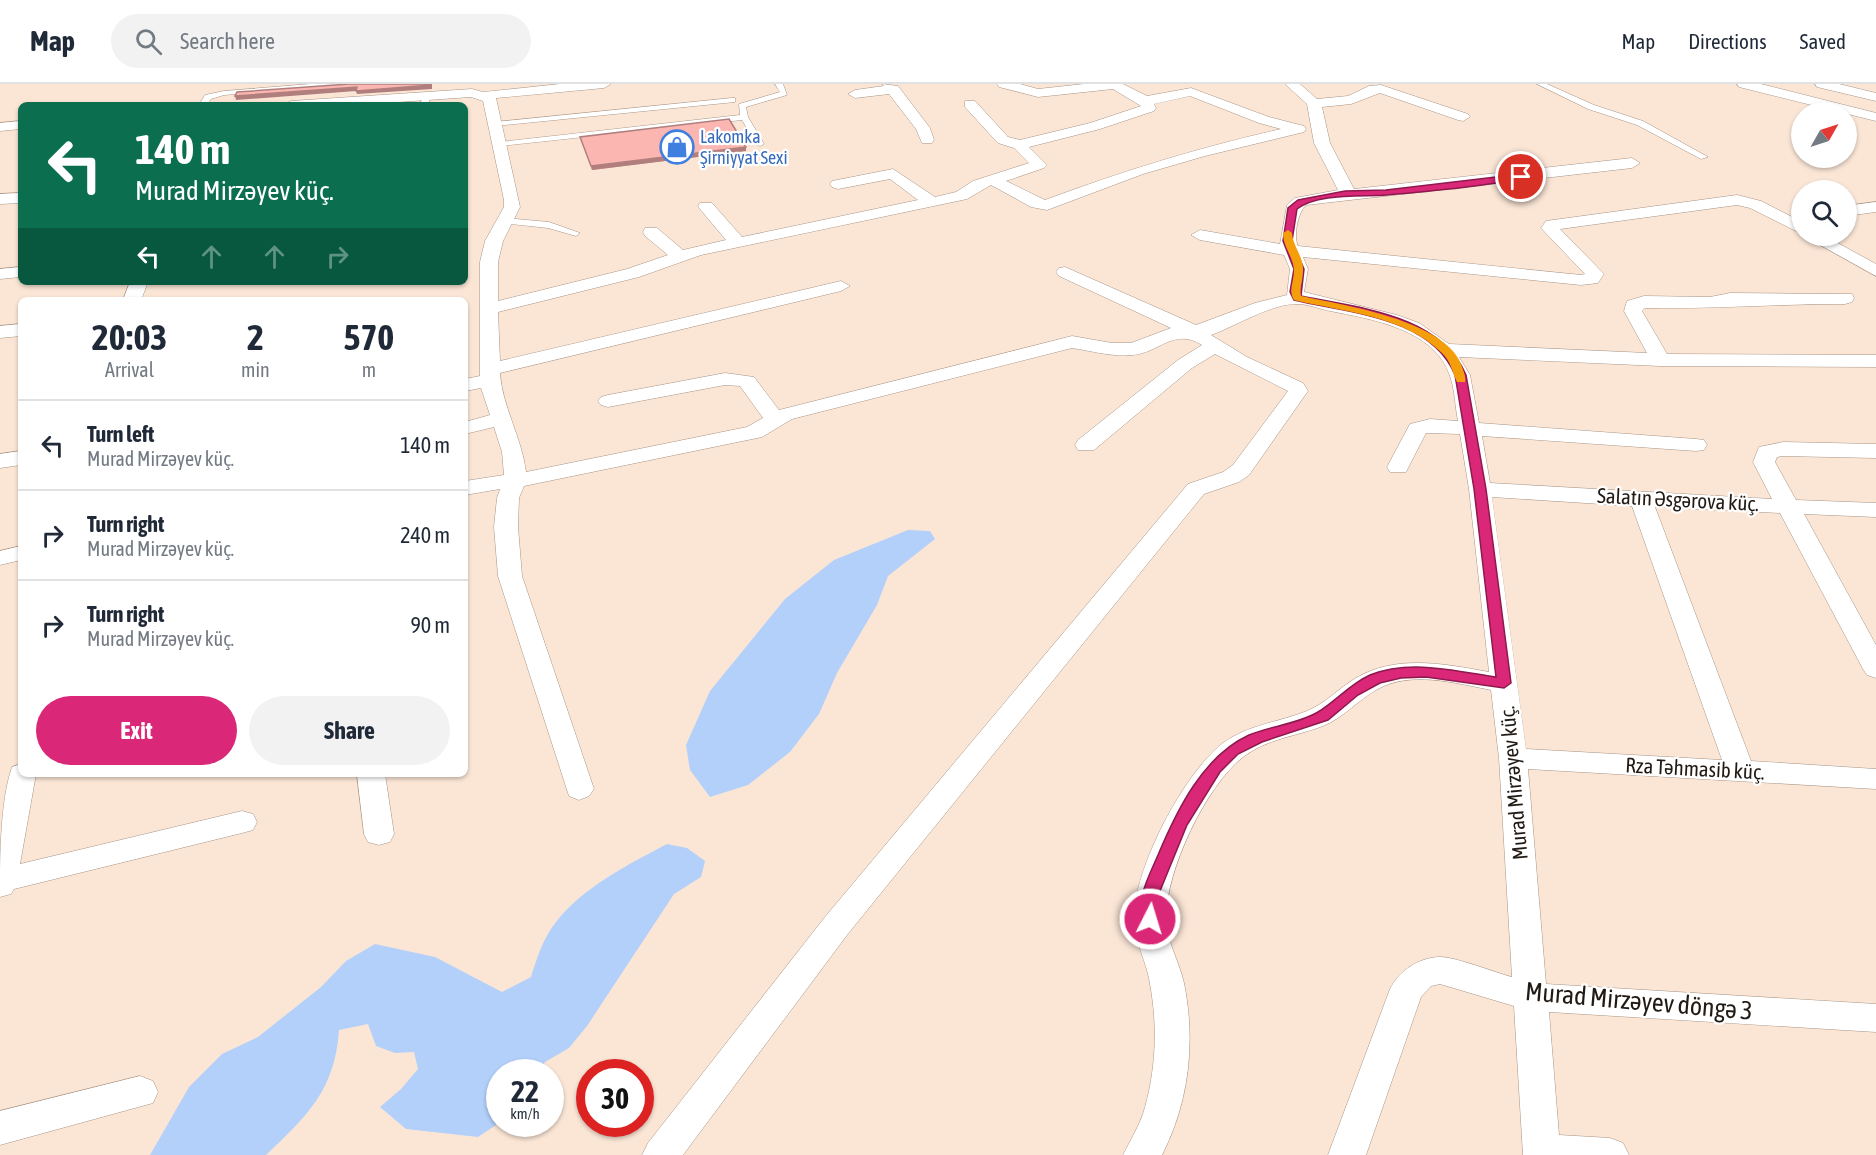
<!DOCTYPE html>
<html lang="en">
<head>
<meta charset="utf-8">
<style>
	body { margin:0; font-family:"Asap Condensed",sans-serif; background:#f2f2f3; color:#1f2937; height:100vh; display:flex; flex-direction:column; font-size:22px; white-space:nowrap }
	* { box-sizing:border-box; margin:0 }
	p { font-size:20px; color:#747a83 }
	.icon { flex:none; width:33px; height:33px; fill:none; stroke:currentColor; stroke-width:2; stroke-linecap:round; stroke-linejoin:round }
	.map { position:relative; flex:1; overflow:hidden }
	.side { position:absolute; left:18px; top:213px; width:450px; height:480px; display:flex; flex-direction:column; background:#fff; border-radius:9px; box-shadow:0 2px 4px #0004 }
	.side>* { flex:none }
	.top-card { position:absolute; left:18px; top:18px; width:450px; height:183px; border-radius:9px; box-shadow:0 2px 4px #0004; background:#0b6e4f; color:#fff; overflow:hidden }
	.needle { width:39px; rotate:51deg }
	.buttons { position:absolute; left:1791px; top:18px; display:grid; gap:12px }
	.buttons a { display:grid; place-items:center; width:66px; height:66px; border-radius:50%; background:#fff; box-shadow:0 2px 4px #0004; font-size:30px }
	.speed { position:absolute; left:486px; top:975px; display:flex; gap:12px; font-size:30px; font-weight:700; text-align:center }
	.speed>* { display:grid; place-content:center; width:78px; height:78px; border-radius:50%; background:#fff; box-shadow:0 2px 4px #0004; line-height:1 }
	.speed small { font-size:15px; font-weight:400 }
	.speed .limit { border:9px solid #d22; background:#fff; color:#111 }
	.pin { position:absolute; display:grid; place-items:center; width:51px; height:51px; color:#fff; margin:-26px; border:3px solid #fff; border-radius:50%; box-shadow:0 2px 6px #0007 }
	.me { position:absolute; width:66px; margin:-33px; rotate:5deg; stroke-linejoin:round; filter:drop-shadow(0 0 4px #0008) }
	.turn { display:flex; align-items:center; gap:21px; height:126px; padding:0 18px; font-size:27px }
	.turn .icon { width:78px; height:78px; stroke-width:2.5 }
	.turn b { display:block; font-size:42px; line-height:51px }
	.lanes { display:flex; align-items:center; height:57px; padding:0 18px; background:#0003; justify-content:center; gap:30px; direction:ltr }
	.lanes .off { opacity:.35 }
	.eta { display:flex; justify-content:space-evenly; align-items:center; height:102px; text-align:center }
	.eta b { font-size:36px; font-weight:700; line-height:42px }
	.button { display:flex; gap:12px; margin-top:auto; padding:12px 18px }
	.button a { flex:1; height:69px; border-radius:36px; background:#db2777; color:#fff; font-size:24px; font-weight:700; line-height:69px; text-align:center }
	.button a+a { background:#f2f2f3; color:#1f2937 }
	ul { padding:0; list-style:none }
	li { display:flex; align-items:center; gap:18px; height:90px; padding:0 18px; border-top:2px solid #e0e1e3 }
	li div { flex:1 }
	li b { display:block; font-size:22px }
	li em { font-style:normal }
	header { display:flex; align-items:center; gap:36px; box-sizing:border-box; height:84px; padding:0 30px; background:#fff; border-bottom:2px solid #e0e1e3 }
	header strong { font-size:28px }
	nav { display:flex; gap:33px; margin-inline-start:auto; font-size:21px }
	.search { width:420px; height:54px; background:#f2f2f3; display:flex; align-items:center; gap:15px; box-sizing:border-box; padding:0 21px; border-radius:33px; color:#747a83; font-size:22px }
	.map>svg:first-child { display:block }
	.water { fill:#b3d0fa }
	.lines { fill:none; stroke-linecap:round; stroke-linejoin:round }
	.service-casing { stroke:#a79485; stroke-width:1 }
	.minor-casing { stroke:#a79485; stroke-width:1 }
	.service { fill:#fff; fill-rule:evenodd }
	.minor { fill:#fff; fill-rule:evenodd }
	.wall { fill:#d99d99 }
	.shaded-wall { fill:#b07f7d }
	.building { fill:#fcb6b2; stroke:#b07f7d; stroke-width:1.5 }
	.route { fill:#db2777; stroke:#8e194d; stroke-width:1.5 }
	.slow { fill:#f59e0b }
	.labels { text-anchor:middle; stroke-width:4.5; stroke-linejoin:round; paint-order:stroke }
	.far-shop-label { font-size:18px; fill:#366cbe; stroke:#fff; text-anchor:start }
	.street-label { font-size:21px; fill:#221b15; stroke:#fff }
	.near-street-label { font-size:26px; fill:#221b15; stroke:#fff }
</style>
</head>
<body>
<header>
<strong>Map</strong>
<div class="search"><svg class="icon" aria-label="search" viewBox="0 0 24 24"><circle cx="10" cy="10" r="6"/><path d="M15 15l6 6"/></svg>Search here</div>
<nav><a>Map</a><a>Directions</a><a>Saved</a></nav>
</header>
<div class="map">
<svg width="1876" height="1071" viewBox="0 0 1876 1071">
	<rect width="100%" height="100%" fill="#fbe6d6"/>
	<g class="water">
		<polygon points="908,446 930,447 935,455 888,492 877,521 837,589 819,630 790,668 748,701 710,713 690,686 686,661 710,607 785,515 834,476"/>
		<path d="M667,760l20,4 18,13 -4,16 -27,17 -87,132 -18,22 -24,14 -7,10h-38l-1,51 -21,14 -72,-8 -26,-22 21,-18 17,-20 -4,-17 -19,1 -19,-7 -8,-22 -29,6c-4,60 -32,86 -73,125h-116l39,-68 33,-33 36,-17 63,-50 25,-26 29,-17 60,13 67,35 29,-15c6,-19 12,-39 25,-55 26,-34 73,-58 111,-78z"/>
	</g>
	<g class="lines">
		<defs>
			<g id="service">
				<polygon points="311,0 343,0 339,2 224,11 211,15 207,21 199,21 205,11 224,7"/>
				<polygon points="775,0 783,0 787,11 746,23 748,33 764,60 760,62 756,60 742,36 500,62 496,60 500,58 740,31 739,20 780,8"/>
				<polygon points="1537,0 1547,0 1594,21 1643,37 1708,73 1701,75 1637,41 1588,25"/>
				<polygon points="424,10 431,12 428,21 420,21"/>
				<polygon points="732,14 735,14 735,18 495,42 491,40 495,38"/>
				<polygon points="505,134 549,138 580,149 576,152 548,144 502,139 501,137"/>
			</g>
			<g id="minor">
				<path d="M560,0h51l-7,4 -108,10 24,109 -17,34 -5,21v39l129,-32 41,-14 -23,-19 -2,-4 2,-4h12l26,22 43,-10 -26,-31 -2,-3 2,-3h12l30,34 176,-37 -28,-21 -52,10 -6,-2 -2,-3 2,-3 61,-12 42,28 21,-5 17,-11 56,-18 -15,-15 -16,-5 -33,-36v-6h10l33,36 12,3 70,-17 51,-17 -28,-17 -75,8 -39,-10 -2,-3h23l18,5 46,-5h39l24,12 44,-8 78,29 35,9 2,3 -2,3 -99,24 -62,18 -96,36 -16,-3 -40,-22 -24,14 -266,56 -62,22 -141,35 2,49 341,-80 9,5 -9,5 -341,82c2,33 22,65 26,99l221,-45 16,-9 -23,-32 -15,-1 -117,22 -7,-2 -3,-4 3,-4 7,-2 117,-22 29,4 25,33 293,-74 40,7h19l40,-15 -112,-52 -3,-4 3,-4 6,-1 131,58 59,-22 32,-8 3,-26 -6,-14 -84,-15 -9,-5 9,-5 80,14 7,-39 8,-7 43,-8 -24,-47 -7,-39 -22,-20h15l17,15 31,-3 21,-10 12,-1 87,29 2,3 -7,4 -5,-1 -78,-27 -29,11 -29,3 8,36 24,46 278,-31 8,5 -8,5 -326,37c-8,7 -13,31 -8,41l283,29 4,-1 -44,-46 5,-7 191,-26 24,6 41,21v12l-52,-26 -13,-3 -177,24 44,45 -6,9 -17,2 -278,-28 5,12 -4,23 93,23 22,8 30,21 198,9 -23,-42 3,-10 17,-5 66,1 20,-4 122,1 2,4 -2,4 -7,2c-67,0 -133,5 -200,4l-3,3 25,43 209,1v12l-216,-1 -201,-9 11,18 9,48 217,16 8,1 3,5 -3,5 -8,1 -214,-15 8,47 282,16 -19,-37 6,-15 24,-5 93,2v14l-93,-2 -6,1 -2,5 21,38 80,3v14l-72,-3 72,131v33l-9,-3 -4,-6 -83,-156 -125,-6 96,254 125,8v20l-348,-20 18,215 330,20v28l-327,-20 10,123 51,3 13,5 6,12h-106l-9,-149 -74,-22 -9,2 -10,11 -55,158h-38l62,-166c9,-18 28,-31 49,-32 14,-1 57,16 73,20l-13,-219 -8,-68c-36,-7 -81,-20 -115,0 -19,11 -33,28 -53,36 -26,10 -57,13 -80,31 -37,29 -77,113 -77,161 0,22 13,43 18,65 12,59 5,119 -22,172h-39c7,-14 15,-27 20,-41 13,-42 15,-87 7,-130 -3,-22 -16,-43 -16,-66 0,-50 50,-145 89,-175 24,-18 57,-21 84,-32 19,-8 32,-23 49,-33 41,-24 89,-14 133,-6l-20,-183 -9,-55 -34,-1 -20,39h-16l-3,-5 23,-43 20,-5 28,2c-3,-14 -3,-31 -8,-45 -15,-47 -79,-57 -120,-65 -10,-2 -22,-7 -32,-7 -26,-1 -62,22 -87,31l36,22 56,26 5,8 -59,84 -10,7 -35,12 -357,441 -164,220h-41l6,-12 177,-226 363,-433 35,-12 10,-7 55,-74 -73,-37 -23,14 -98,82h-16l-3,-5 3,-5 100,-80 24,-15c-29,-18 -42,8 -70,10 -20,2 -40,-4 -60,-7l-280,71 -30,18 -238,49 -5,12 -1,29 4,49 72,213 -5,7 -10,4 -10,-4 -71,-220 -4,-49 3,-29 3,-9 -35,6v-14l39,-6 -2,-23 -8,-25 -29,7v-12l25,-7 -9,-27 -16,3v-12l15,-3v-114l5,-21 19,-34v-7l-21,-99 -12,-4 -116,8h-71l7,-4 181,-12 11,3zM1190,12l69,27 22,6c-83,19 -155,41 -236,71l-39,-19 38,-13 3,-3 -18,-18 71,-18 54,-18 2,-3 -2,-4zM1492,413l140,9 90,254 -196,-11z"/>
				<polygon points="882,0 898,2 930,44 934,56 932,59 922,59 916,45 889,10 855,14 848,10 855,6 884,2"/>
				<polygon points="1737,0 1761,0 1876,29 1876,37 1739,3"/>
				<polygon points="1815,0 1839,0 1876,9 1876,17 1817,3"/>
				<polygon points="21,37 21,45 0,47 0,39"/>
				<polygon points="21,109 21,119 0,120 0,110"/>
				<polygon points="1876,118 1876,128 1846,132 1846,122"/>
				<polygon points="1804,152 1825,152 1876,180 1876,192"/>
				<polygon points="21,183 21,193 0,195 0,185"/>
				<polygon points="130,198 148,198 141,216 123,216"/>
				<polygon points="21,240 21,252 0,254 0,242"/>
				<polygon points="21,367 21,381 0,384 0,370"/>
				<polygon points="21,462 21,476 0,481 0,467"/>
				<path d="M21,680v10h15l-16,90 222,-53 11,3 4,8 -4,8 -11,3 -228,56 -3,5 -11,3c0,-40 0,-95 12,-130z"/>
				<polygon points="357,690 385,690 394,750 390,758 379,761 368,758 364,750"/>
				<polygon points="140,992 153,997 158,1008 153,1019 0,1061 0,1027"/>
			</g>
		</defs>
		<use href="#service" class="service-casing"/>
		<use href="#minor" class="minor-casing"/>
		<use href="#service" class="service"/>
		<use href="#minor" class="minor"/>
	</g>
	<polygon class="wall" points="580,53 746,63 746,67 592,86"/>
	<g class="shaded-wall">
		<polygon points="432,0 432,5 357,10 356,7 236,16 235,12 357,3"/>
		<polygon points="746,63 746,67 592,86 591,82"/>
	</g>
	<g class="building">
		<polygon points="349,0 431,0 431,1 356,7 357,3 235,12 237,8"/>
		<polygon points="729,35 746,63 591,82 580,53"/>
	</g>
	<path class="route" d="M1521,90l3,4c-44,9 -93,13 -137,17 -26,2 -70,-2 -90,14l-5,32 12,28 -3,27c57,12 139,18 165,79l20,114 25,194 -7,5 -78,-11 -25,1 -21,5 -22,12 -30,25 -66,22 -24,12 -18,18 -33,53 -27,66 -4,33h-12c-11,-20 6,-50 14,-69 19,-45 45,-99 91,-120 22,-9 49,-11 69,-23 18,-11 32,-28 52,-37 40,-16 85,-4 126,2l-22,-188 -19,-114c-24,-59 -108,-62 -161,-75l-4,-8 4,-23 -11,-28 5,-33 10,-8 47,-9 41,-1z"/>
	<path class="slow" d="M1288,146l4,3c1,14 12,24 11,38 0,9 -4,17 -2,25 41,9 143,24 160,68 2,6 5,12 4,18h-8c-5,-10 -6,-21 -15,-29 -39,-38 -99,-41 -148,-53 -6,-10 0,-18 0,-29 0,-14 -11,-24 -11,-38z"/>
	<defs>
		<symbol id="shop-ring" viewBox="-11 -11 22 22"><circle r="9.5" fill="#fff" stroke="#3f7fe0" stroke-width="1.5"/><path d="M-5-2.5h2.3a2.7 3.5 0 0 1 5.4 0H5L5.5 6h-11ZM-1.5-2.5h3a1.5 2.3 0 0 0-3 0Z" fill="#3f7fe0"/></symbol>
	</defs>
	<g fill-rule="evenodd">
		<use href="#shop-ring" x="658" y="44" width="38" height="38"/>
	</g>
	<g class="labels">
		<g class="far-shop-label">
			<text x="700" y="59">Lakomka<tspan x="700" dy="21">Şirniyyat Sexi</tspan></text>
		</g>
		<g class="street-label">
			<text transform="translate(1678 416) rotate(3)" y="7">Salatın Əsgərova küç.</text>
			<text transform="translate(1695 685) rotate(3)" y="7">Rza Təhmasib küç.</text>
			<text transform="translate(1514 699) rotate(-95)" y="7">Murad Mirzəyev küç.</text>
		</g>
		<g class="near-street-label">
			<text transform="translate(1639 917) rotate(5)" y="9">Murad Mirzəyev döngə 3</text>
		</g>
	</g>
</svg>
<div class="buttons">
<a><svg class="needle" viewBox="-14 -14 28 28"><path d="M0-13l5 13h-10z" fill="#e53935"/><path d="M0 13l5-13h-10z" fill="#747a83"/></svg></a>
<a><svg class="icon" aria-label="search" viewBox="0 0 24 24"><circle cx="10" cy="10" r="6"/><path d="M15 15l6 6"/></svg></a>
</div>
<div class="speed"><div>22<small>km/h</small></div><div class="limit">30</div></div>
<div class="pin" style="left:1521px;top:93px;background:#d93025"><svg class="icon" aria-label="arrive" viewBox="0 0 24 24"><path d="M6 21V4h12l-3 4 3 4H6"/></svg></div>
<svg class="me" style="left:1150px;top:835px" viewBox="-20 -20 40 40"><circle r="17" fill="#db2777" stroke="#fff" stroke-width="3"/><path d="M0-11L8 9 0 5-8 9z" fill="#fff"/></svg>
<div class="top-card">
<div class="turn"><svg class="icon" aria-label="left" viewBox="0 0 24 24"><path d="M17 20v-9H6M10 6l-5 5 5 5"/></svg><div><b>140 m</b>Murad Mirzəyev küç.</div></div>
<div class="lanes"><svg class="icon" aria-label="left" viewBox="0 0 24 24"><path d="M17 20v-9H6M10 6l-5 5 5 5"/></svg><svg class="icon off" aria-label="ahead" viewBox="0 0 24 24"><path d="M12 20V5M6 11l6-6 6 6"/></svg><svg class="icon off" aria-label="ahead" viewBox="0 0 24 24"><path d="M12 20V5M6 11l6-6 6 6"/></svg><svg class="icon off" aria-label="right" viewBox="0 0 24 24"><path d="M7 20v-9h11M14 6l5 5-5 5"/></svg></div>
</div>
<section class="side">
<div class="eta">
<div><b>20:03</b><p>Arrival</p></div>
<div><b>2</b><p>min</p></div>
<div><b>570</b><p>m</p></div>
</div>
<ul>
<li><svg class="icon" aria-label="left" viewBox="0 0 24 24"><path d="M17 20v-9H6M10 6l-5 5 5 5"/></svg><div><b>Turn left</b><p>Murad Mirzəyev küç.</p></div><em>140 m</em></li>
<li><svg class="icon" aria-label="right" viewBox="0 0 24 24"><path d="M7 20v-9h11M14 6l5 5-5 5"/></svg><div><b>Turn right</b><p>Murad Mirzəyev küç.</p></div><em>240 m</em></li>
<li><svg class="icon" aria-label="right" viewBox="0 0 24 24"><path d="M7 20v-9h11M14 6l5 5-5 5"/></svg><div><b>Turn right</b><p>Murad Mirzəyev küç.</p></div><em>90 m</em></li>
</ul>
<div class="button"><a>Exit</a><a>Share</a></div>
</section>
</div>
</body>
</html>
